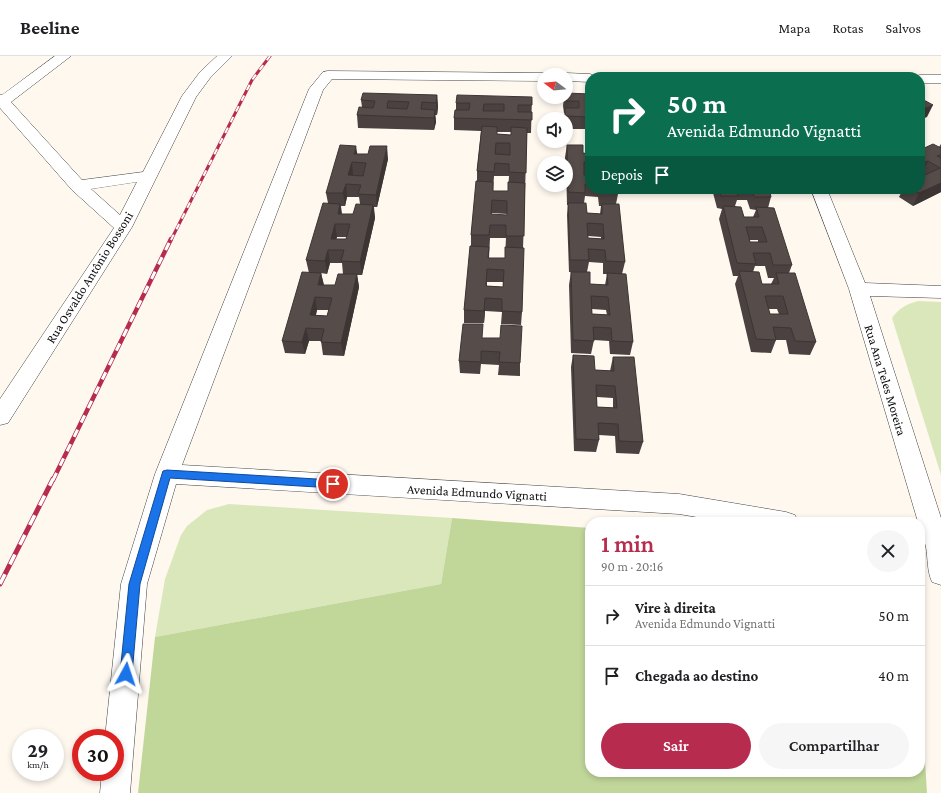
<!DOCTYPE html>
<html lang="pt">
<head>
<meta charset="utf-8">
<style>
	body { margin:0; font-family:"Crimson Pro",serif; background:#f6f6f6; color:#202124; height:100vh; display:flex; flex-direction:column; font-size:15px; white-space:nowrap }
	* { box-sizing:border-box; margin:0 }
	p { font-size:13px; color:#757577 }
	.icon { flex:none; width:22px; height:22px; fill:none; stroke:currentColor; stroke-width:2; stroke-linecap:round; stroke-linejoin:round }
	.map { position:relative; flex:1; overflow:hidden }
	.sheet { position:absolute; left:585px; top:461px; width:340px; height:260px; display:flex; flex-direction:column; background:#fff; border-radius:16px; box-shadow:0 2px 6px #0003 }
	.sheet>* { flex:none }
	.hud { position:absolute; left:585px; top:16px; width:340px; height:122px; border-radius:16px; box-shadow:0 2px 6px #0003; background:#0b6e4f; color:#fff; overflow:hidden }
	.needle { width:26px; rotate:286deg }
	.tools { position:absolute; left:537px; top:12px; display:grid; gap:8px }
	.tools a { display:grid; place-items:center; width:36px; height:36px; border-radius:50%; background:#fff; box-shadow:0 2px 6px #0003; font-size:20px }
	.speed { position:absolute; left:12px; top:673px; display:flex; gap:8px; font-size:20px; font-weight:700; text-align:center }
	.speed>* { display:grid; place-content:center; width:52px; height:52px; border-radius:50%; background:#fff; box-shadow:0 2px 6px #0003; line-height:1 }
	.speed small { font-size:10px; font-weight:400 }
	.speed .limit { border:6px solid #d22; background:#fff; color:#111 }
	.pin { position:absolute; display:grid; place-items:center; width:34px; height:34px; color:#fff; margin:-17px; border:2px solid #fff; border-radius:50%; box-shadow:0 1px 4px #0007 }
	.me { position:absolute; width:44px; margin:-22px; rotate:5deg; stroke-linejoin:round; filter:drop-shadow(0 0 3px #0008) }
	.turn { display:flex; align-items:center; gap:14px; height:84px; padding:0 16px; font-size:18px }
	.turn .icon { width:52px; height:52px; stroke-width:2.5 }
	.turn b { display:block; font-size:28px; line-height:34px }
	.then { display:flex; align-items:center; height:38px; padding:0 16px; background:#0003; gap:8px; font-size:15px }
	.round { display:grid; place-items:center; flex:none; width:42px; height:42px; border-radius:21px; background:#f6f6f6 }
	.headline { display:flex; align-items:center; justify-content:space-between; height:68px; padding:0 16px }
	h1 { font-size:24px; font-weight:600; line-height:30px; color:#b72c4e }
	.button { display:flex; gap:8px; margin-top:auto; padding:8px 16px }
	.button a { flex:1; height:46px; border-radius:24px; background:#b72c4e; color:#fff; font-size:16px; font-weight:600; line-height:46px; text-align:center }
	.button a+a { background:#f6f6f6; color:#202124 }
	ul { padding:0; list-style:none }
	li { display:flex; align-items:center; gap:12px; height:60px; padding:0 16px; border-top:1px solid #e0e0e0 }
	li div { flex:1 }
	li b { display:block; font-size:15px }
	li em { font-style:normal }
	header { display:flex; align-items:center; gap:24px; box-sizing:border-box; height:56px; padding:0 20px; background:#fff; border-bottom:1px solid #e0e0e0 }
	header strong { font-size:19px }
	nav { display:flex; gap:22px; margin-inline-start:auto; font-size:14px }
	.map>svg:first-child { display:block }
	.green { fill:#dae7ba }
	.forest { fill:#c1d79a }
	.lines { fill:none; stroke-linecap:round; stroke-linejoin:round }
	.minor-casing { stroke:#404040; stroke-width:1 }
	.minor { fill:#fff; fill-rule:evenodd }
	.rail-far2-casing { stroke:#b72c4e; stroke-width:3 }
	.rail-far1-casing { stroke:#b72c4e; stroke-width:4.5 }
	.rail-casing { stroke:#b72c4e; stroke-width:5 }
	.rail-far2 { stroke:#fff; stroke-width:2; stroke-dasharray:6; stroke-linecap:butt }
	.rail-far1 { stroke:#fff; stroke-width:3; stroke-dasharray:8; stroke-linecap:butt }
	.rail { stroke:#fff; stroke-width:3.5; stroke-dasharray:11; stroke-linecap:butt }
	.wall { fill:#4a4140; fill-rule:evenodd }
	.shaded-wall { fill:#3c3534 }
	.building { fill:#564c4a; stroke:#3c3534; fill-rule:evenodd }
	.route { fill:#1a73e8; stroke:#114b97 }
	.labels { text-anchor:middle; stroke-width:4; stroke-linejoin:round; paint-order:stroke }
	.street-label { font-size:13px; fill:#0d0d0d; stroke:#fff }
</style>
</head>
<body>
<header>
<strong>Beeline</strong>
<nav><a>Mapa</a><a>Rotas</a><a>Salvos</a></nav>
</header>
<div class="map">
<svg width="941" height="737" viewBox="0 0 941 737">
	<rect width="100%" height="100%" fill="#fef8ef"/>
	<g class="green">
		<path d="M918,245l23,1v173l-49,-157c7,-10 15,-14 26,-17z"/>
		<polygon points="229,448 452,462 441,528 155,581 165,523 181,479 187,470 207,454"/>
	</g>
	<polygon class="forest" points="452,462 590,472 590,716 920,716 920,624 927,737 138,737 155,581 441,528"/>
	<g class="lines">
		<defs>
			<g id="minor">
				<path d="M55,0h16l-60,46 71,78 61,-8 39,-76 18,-24 17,-16h15l-22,22 -14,19 -64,130 -124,196 -8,2v-26l114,-171 -42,-38 -72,-82v-13h2zM137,126l-17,33 -29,-26z"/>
				<polygon points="328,15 544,17 550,19 544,19 544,25 332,23 323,34 182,409 679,438 786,456 795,459 798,466 726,466 679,458 176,428 147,528 130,737 100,737 102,716 115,716 115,682 105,682 121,528 155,418 309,33 323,16"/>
				<polygon points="566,17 590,18 596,21 590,21 590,26 566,25 566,19 560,19"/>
				<polygon points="920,19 941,19 941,27 920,27 920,21 914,21"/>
				<path d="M811,133h16l38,94 76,3v12l-71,-2 71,222v67l-9,-3c-5,-11 -4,-23 -6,-35 -2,-9 -6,-16 -6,-25h-2l-69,-233z"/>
			</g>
		</defs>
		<use href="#minor" class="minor-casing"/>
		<use href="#minor" class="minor"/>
		<defs>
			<polyline id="rail-far2" points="171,184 252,24 270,0"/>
			<polyline id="rail-far1" points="53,424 171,183"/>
			<polyline id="rail" points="0,528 53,423"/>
		</defs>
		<use href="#rail-far2" class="rail-far2-casing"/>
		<use href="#rail-far1" class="rail-far1-casing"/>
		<use href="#rail" class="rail-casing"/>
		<use href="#rail-far2" class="rail-far2"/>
		<use href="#rail-far1" class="rail-far1"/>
		<use href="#rail" class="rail"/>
	</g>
	<g class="wall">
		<polygon points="590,38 590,73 566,73 566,63 564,63 565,57 564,57 563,50 564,41"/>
		<polygon points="437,39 438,51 437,59 435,59 436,66 434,74 358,72 357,59 362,51 361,44"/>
		<path d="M532,41l-1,36h-4l-4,115 -1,64 -1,13 -20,-1 1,-12 -17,-1 -1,12h-20v-13l7,-64v-11l6,-54v-10l4,-40 -27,-1v-12l2,-8v-7zM497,76h14v3l-14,-1zM494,120h15l-1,15h-15zM492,157l15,1v1h-16zM490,182h16l-1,20h-16zM487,226h16v5l-16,-1z"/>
		<polygon points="941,88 941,136 913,150 899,141 903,133 920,133 920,94 939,91"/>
		<path d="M567,89l16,8h7v36h27l1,5 -2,10 9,58 -3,12 11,68 -3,13 -20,-1 -1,-13 -15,-1 -3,14 -20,-1 -2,-68 2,-13h-2l-2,-57 1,-10h-1l-1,-42h-1v-6zM585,140l13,1 1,9h2l-1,8 -13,-1 -3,-10zM588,180l13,1v2l-13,-1zM589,206l14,1v11h4l-2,11 -15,-1 -3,-12zM592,253l14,1 1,5 -15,-1z"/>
		<path d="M357,98l31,5 -11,48h-3l1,11 -13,57h-5l2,12 -15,69 -21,-1 -2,-14h-12l-4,13 -20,-1 -3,-12 27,-68 -3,-13 22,-57 -2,-10zM347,141h12l1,7 -7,10h-11l-1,-8h4zM337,181h10l-1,2h-10zM330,207h12l1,11 -8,11h-11l-3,-12 6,1zM317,254h12l-2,6 -11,-1z"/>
		<path d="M712,133h57l2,8 -3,11 24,57 -3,8 27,69 -6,13 -21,-1 -3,-14h-10l-5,13 -20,-1 -16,-68 3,-8h-5l-14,-57 3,-10 -5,-1zM737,144h10l3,9 6,1 -3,7h-9l-9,-11zM750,184h8v2h-8zM755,210h10l3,12h6l-3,6h-9l-9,-12zM768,253h9l2,5h-9z"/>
		<polygon points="483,282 520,307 520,320 498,319 499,309 481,308 480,318 460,317 459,305"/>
		<path d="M573,299l22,15 15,1 3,-14 30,85 -4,12 -23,-1 -1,-17 -16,-1v5l-3,12 -22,-1 -3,-84zM597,341l16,1v10l-16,-1z"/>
	</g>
	<g class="shaded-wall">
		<polygon points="437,39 438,51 437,59 436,47"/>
		<polygon points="933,49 927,61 920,64 920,54"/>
		<polygon points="435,54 436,66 434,74 434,62"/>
		<polygon points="356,90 358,102 354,98"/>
		<polygon points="387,90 388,103 377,151 376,139"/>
		<polygon points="928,105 921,118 920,118 920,108"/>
		<polygon points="352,106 353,119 348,119"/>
		<polygon points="941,127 941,136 913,150 919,137"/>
		<polygon points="346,128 347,141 345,150 343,137"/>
		<polygon points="340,148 342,161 338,158"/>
		<polygon points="373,149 375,162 362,219 360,206"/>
		<polygon points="335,168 337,181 333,194 331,183"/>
		<polygon points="328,194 330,207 327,218 325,205"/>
		<polygon points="321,217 324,230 321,242 318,229"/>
		<polygon points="357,218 359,231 344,300 341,287"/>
		<polygon points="315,241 317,254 312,272 310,259"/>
		<polygon points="485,242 485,255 484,267 484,255"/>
		<polygon points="306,272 309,285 305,298 302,286"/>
	</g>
	<g class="building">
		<path d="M363,37l74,2 -1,8 -14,-1 -1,7 14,1 -1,8 -77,-3 2,-8 14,1 2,-7 -14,-1zM388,45l21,1 -2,7 -20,-1z"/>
		<polygon points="566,37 590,38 590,61 565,60 565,52 579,52 579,45 565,45 565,41 566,41"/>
		<path d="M457,39l75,2v8h-14v7h14v8l-78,-2 1,-8h14l1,-7h-14zM484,48h20v7h-21z"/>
		<polygon points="920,42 933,49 920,54"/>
		<path d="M482,70l15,1v7l14,1v-8l16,1 -1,45 -17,-1v-8l-14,-1 -1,9 -17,-1zM496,87h14v12l-15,-1z"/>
		<polygon points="933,88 941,92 941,99 937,100 941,102 941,127 919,137 912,133 920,133 920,116 925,119 940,112 928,105 920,108 920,94"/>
		<path d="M340,89l16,1 -2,8h14l2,-8h17l-11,49 -18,-1 3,-9 -15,-1 -3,9h-17zM352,106l14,1 -3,13 -15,-1z"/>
		<polygon points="567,89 583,89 583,97 590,98 590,106 584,106 584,119 590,119 590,128 585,128 585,137 568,136"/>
		<path d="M476,125l17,1v9h15v-9l17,1 -1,53h-18v-11h-16l-1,10h-18zM492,144l15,1v14l-16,-1z"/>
		<polygon points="600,133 617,133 618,138 601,137"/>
		<polygon points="719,133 736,133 738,140 721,140"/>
		<polygon points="752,133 769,133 771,141 754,141"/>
		<path d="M323,147l17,1 -2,10h15l3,-10 17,1 -13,57 -19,-1 3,-11h-16l-3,11 -19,-1zM335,168h15l-4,15h-15z"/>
		<path d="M568,147h18l1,10 15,1v-10h17l6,58 -19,-1 -1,-11 -17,-1 1,11h-19zM587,167l16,1 1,15 -16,-1z"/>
		<path d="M723,150l18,1 3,10h15l-3,-10 18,1 18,57h-19l-3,-12h-17l3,11 -19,-1zM746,171h16l5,15h-17z"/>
		<path d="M470,190l19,1 -1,11h17v-11l19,1 -2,64 -20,-1v-12l-17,-1 -1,13 -20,-1zM487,213l17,1 -1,17 -17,-1z"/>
		<path d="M739,215l20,1 3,12h17l-3,-11h19l21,69 -21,-1 -4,-13 -18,-1 3,13 -20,-1zM765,240h18l5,18h-18z"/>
		<path d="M302,216l19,1 -3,12h17l3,-11h19l-16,69 -20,-1 3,-13 -18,-1 -4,14 -20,-1zM315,241l17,1 -5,18 -17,-1z"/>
		<path d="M571,216h19v12l18,1 -1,-12 19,1 7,68 -21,-1 -1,-13 -18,-1 1,14 -21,-1zM591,240l17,1 2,18 -18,-1z"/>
		<polygon points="463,268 483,268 482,282 500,282 501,269 522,270 520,307 499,306 500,296 481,295 481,306 459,305"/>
		<path d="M573,299l21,1 1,14 19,1 -1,-14h21l9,85 -24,-1 -1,-17 -20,-1 1,17 -23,-1zM596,329l19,1 2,22 -20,-1z"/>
	</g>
	<polygon class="route" points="167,414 333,424 337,425 338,428 337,431 333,432 170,422 140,528 132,618 130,622 126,623 122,622 120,618 129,528 162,418 163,415"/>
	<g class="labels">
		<g class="street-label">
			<text transform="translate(89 221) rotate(-58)" y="5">Rua Osvaldo Antônio Bossoni</text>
			<text transform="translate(886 324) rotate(73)" y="5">Rua Ana Teles Moreira</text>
			<text transform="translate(477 436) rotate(3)" y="5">Avenida Edmundo Vignatti</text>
		</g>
	</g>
</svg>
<div class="tools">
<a><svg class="needle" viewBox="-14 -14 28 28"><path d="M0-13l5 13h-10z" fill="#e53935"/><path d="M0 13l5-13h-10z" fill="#757577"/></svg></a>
<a><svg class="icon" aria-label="sound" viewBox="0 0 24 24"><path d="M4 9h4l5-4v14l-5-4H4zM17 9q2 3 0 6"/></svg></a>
<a><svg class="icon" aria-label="layers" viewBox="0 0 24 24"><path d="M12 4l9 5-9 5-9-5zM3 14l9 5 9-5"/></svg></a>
</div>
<div class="speed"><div>29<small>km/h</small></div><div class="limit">30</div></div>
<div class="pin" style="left:333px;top:428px;background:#d93025"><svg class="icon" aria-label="arrive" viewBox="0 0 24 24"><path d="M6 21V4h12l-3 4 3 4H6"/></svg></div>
<svg class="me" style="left:126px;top:618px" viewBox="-20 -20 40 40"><path d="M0-17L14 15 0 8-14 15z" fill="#1a73e8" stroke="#fff" stroke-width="4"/></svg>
<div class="hud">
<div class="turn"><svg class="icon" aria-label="right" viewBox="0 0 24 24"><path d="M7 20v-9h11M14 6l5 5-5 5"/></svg><div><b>50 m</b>Avenida Edmundo Vignatti</div></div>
<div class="then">Depois<svg class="icon" aria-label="arrive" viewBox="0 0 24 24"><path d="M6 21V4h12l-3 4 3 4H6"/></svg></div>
</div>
<section class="sheet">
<div class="headline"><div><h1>1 min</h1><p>90 m · 20:16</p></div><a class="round"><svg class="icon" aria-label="close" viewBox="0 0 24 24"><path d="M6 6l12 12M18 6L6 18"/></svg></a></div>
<ul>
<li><svg class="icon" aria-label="right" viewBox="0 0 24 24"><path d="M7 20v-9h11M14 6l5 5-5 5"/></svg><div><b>Vire à direita</b><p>Avenida Edmundo Vignatti</p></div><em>50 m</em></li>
<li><svg class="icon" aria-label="arrive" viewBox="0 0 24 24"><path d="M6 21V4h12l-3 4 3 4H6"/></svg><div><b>Chegada ao destino</b></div><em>40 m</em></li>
</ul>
<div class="button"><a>Sair</a><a>Compartilhar</a></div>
</section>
</div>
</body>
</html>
